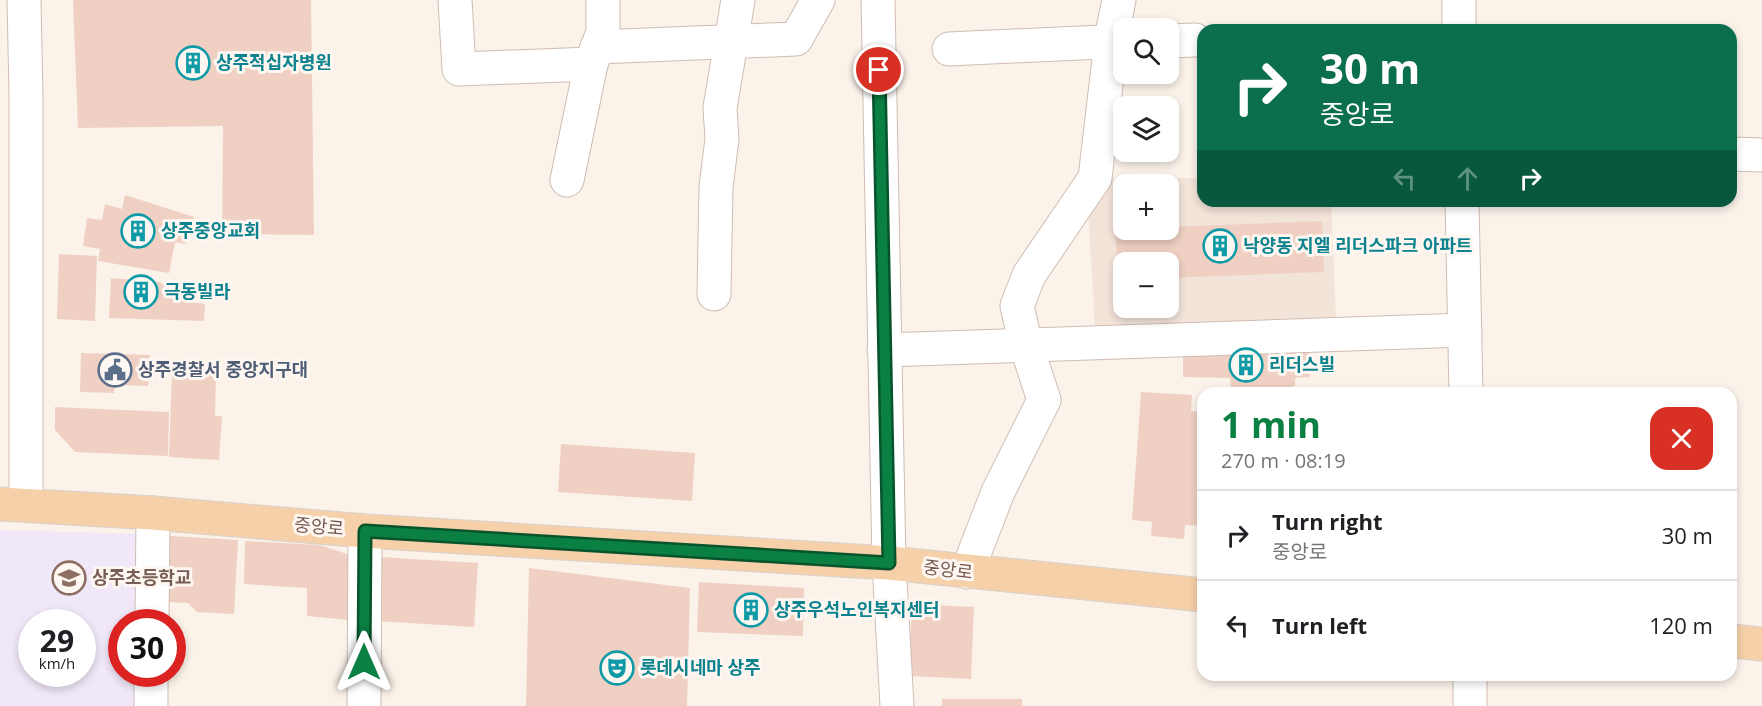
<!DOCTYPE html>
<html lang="en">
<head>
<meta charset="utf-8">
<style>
	body { margin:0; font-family:"Open Sans","Noto Sans KR",sans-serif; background:#f2f2f2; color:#202124; height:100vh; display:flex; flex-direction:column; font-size:22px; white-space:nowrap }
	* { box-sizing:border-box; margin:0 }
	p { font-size:20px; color:#757577 }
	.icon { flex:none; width:33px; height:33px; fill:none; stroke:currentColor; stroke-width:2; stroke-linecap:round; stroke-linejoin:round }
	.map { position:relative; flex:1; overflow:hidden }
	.details { position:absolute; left:1197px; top:387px; width:540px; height:294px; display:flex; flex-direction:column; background:#fff; border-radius:18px; box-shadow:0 3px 9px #0003 }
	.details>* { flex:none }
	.guide { position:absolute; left:1197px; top:24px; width:540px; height:183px; border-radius:18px; box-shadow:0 3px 9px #0003; background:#0b6e4f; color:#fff; overflow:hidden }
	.controls { position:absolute; left:1113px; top:18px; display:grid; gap:12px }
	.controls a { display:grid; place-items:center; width:66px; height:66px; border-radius:12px; background:#fff; box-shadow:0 3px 9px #0003; font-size:30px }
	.speed { position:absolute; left:18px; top:609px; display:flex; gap:12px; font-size:30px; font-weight:700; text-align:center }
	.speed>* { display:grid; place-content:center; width:78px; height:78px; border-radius:50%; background:#fff; box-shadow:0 3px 9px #0003; line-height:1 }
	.speed small { font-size:15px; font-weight:400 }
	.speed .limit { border:9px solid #d22; background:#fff; color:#111 }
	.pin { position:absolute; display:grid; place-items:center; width:51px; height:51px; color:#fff; margin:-26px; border:3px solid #fff; border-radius:50%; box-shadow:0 2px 6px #0007 }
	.me { position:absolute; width:66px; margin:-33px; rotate:0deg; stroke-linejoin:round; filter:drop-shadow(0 0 4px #0008) }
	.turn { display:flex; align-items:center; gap:21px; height:126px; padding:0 24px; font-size:27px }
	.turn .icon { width:78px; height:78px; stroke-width:2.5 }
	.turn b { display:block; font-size:42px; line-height:51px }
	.lanes { display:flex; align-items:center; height:57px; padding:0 24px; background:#0003; justify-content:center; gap:30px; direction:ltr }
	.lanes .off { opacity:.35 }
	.round { display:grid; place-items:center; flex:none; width:63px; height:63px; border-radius:18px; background:#f2f2f2 }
	.head { display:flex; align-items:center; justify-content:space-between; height:102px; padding:0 24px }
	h1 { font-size:36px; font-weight:700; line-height:45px; color:#0b8043 }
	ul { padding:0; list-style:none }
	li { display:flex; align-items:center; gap:18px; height:90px; padding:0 24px; border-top:2px solid #e0e0e0 }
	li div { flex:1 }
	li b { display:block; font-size:22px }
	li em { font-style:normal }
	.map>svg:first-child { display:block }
	.residential { fill:#f3e4d9; fill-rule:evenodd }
	.education { fill:#f0e7f8; fill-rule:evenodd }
	.building { fill:#efd0c3 }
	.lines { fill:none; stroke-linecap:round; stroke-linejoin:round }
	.minor-casing { stroke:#cfbcb3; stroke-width:35 }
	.major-casing { stroke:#d8d0ce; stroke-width:35 }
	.minor { stroke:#fff; stroke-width:33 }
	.major { stroke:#f5d0a8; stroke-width:33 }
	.route-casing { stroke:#07532c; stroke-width:15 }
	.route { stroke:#0b8043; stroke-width:10 }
	.labels { text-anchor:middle; stroke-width:6; stroke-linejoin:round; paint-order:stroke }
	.culture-label { font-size:18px; font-weight:bold; fill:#0d838f; stroke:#fef7f1; text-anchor:start }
	.service-label { font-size:18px; font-weight:bold; fill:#4e5e75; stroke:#fef7f1; text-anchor:start }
	.street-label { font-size:18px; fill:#75584f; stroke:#fef7f1 }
	.education-label { font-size:18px; font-weight:bold; fill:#785e54; stroke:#fef7f1; text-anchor:start }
</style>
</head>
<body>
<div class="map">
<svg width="1762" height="706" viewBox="0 0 1762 706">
	<rect width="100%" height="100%" fill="#fbf3ea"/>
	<path class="residential" d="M1203,178v23h128l5,118 -241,12 -7,-126 15,-26zM1124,184h44v46h-44zM1124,262h44v46h-44z"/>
	<path class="education" d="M0,530l139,4 -3,88h-14v52h13l-1,32h-134zM32,622h50v52h-50z"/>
	<g class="building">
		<polygon points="73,0 311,0 314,235 222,234 223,126 78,128"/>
		<polygon points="125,195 194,217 186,244 175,242 169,273 98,261 100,249 83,246 87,218 102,220 105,204 122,209"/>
		<polygon points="1322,221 1324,272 1168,278 1168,262 1124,262 1124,280 1118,280 1115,229 1168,230 1168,227"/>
		<polygon points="59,254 97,256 95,321 57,319"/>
		<polygon points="111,278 160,282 183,301 205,304 204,321 109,318"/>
		<polygon points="81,353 150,355 148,386 114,385 114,393 80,392"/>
		<polygon points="1309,353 1310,377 1295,378 1295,386 1276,392 1231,391 1230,378 1183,377 1183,354"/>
		<polygon points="172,370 216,373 215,416 222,416 219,460 169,457"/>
		<polygon points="1141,392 1192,395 1191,411 1203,412 1201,480 1203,480 1203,526 1185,525 1184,539 1151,536 1152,522 1132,520"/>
		<polygon points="55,407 169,412 168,456 75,452 55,430"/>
		<polygon points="561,444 695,453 692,501 558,492"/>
		<polygon points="170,536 238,540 234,614 197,612 188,603 167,602"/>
		<polygon points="245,541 320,545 350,555 349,620 307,616 307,588 244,584"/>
		<polygon points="380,557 478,563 474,627 376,621"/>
		<polygon points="529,568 690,588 687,706 526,706"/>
		<polygon points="699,582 804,588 803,636 697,632"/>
		<polygon points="912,604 974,607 971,679 909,676"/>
		<rect x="942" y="699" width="80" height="7"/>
	</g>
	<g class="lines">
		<defs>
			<g id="minor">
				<polyline points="24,0 26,95 26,505"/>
				<polyline points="455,0 459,69 591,64"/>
				<polyline points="878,0 889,563 897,706"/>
				<polyline points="1459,0 1459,30"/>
				<polyline points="1168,41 1195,40"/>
				<polyline points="597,47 796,39 818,0"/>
				<polyline points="949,49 1124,41"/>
				<polyline points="1731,154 1762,155"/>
				<polyline points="567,180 591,64 603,32 603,0"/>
				<polyline points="1462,201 1466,393"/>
				<polyline points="714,294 716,187 722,139 720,108 738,0"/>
				<polyline points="884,350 1465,330"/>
				<polyline points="967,572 998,492 1044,400 1026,345 1017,306 1029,275 1095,178 1112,34 1119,0"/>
				<polyline points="152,622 153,513"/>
				<polyline points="151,706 151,674"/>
				<polyline points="364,706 365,531"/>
				<polyline points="1470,706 1470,675"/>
			</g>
			<g id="major">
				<polyline points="0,504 153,513 365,531 889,563 1203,595"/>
				<polyline points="1731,641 1762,644"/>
			</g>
		</defs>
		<use href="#minor" class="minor-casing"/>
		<use href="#major" class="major-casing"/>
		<use href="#minor" class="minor"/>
		<use href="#major" class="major"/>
	</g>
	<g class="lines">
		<defs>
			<polyline id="route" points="364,662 365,531 889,563 879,70"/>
		</defs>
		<use href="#route" class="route-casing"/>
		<use href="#route" class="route"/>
	</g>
	<defs>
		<symbol id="building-ring" viewBox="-11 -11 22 22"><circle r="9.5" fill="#fef7f1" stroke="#0f9aa8" stroke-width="1.5"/><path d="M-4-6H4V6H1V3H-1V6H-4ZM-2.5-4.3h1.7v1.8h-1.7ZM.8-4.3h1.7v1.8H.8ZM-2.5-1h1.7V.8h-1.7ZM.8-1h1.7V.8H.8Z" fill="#0f9aa8"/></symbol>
		<symbol id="civic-ring" viewBox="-11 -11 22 22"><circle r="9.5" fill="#fef7f1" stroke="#5c6f8a" stroke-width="1.5"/><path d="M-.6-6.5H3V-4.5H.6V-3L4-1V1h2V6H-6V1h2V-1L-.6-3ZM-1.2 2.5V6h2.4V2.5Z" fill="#5c6f8a"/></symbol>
		<symbol id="school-ring" viewBox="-11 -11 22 22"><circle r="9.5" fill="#fef7f1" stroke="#8d6e63" stroke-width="1.5"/><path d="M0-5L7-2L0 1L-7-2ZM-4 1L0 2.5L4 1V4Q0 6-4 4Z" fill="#8d6e63"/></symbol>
		<symbol id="theatre-ring" viewBox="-11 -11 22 22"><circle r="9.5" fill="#fef7f1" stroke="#0f9aa8" stroke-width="1.5"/><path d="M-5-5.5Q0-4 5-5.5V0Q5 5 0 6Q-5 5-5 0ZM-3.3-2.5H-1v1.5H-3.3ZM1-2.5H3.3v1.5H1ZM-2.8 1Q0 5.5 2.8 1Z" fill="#0f9aa8"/></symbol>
	</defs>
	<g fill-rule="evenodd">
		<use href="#building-ring" x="174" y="44" width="38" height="38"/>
		<use href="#building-ring" x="119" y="212" width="38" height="38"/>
		<use href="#building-ring" x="1201" y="227" width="38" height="38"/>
		<use href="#building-ring" x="122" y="273" width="38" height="38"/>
		<use href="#building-ring" x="1227" y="346" width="38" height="38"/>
		<use href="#civic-ring" x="96" y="351" width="38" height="38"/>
		<use href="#school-ring" x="50" y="559" width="38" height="38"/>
		<use href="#building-ring" x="732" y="591" width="38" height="38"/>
		<use href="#theatre-ring" x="598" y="649" width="38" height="38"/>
	</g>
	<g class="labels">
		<g class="culture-label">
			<text x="216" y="69">상주적십자병원</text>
			<text x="161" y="237">상주중앙교회</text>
			<text x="1243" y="252">낙양동 지엘 리더스파크 아파트</text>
			<text x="164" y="298">극동빌라</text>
			<text x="1269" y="371">리더스빌</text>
			<text x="774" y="616">상주우석노인복지센터</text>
			<text x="640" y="674">롯데시네마 상주</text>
		</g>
		<g class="service-label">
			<text x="138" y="376">상주경찰서 중앙지구대</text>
		</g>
		<g class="street-label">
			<text transform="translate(319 527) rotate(5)" y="6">중앙로</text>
			<text transform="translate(948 570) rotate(7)" y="6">중앙로</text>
		</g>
		<g class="education-label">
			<text x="92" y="584">상주초등학교</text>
		</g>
	</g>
</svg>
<div class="controls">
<a><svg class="icon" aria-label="search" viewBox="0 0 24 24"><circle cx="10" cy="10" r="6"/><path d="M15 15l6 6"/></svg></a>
<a><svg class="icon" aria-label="layers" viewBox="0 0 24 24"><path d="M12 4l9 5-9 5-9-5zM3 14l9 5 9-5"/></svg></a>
<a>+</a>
<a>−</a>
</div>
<div class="speed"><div>29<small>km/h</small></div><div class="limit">30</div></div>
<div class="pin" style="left:879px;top:70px;background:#d93025"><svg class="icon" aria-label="arrive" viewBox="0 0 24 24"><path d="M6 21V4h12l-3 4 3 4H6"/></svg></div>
<svg class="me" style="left:364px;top:662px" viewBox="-20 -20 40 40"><path d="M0-17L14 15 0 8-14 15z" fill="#0b8043" stroke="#fff" stroke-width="4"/></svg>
<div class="guide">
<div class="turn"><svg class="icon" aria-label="right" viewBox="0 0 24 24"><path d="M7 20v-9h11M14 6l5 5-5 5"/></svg><div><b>30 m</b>중앙로</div></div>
<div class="lanes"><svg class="icon off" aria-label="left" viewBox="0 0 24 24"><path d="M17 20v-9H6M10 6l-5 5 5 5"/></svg><svg class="icon off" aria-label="ahead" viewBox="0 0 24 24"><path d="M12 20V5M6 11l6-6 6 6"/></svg><svg class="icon" aria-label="right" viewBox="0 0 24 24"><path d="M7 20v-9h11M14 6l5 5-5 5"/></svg></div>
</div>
<section class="details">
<div class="head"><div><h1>1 min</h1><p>270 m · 08:19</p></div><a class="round" style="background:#d93025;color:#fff"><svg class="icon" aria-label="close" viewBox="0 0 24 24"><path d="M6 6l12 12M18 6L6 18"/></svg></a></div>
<ul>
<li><svg class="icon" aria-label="right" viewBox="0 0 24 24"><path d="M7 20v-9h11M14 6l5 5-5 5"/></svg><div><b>Turn right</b><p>중앙로</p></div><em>30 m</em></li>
<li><svg class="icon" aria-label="left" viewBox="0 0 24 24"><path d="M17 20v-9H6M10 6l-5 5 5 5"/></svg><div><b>Turn left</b></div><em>120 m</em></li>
</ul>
</section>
</div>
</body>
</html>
